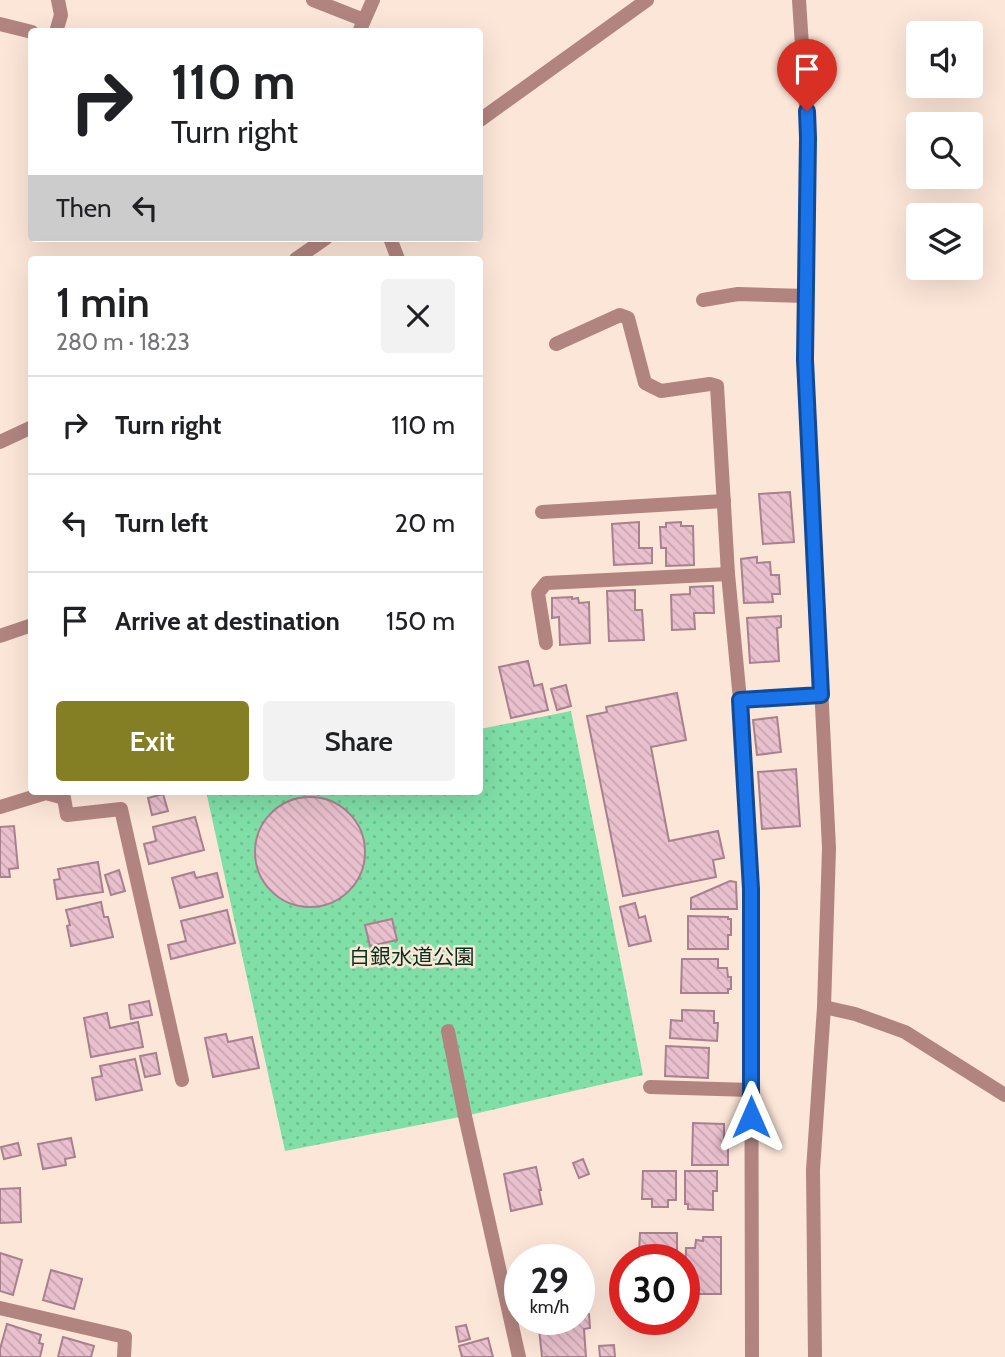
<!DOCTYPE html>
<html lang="en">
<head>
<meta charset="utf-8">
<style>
	body { margin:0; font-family:Cabin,"Noto Sans JP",sans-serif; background:#f2f2f2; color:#202124; height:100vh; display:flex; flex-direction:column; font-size:26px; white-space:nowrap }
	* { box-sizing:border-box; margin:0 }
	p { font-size:23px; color:#757577 }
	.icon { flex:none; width:38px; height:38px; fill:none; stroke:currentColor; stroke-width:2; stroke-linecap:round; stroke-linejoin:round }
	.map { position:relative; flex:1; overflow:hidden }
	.panel { position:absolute; left:28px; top:256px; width:455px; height:539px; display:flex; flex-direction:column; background:#fff; border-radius:7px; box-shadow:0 7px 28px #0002 }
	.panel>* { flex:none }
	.hud { position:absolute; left:28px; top:28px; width:455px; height:214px; border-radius:7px; box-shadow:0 7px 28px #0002; background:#fff; color:#202124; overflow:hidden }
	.tools { position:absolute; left:906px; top:21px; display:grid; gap:14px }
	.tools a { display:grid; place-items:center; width:77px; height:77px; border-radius:7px; background:#fff; box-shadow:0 7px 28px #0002; font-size:35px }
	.speed { position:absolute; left:504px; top:1244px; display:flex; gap:14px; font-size:35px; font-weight:700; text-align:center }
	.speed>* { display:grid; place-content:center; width:91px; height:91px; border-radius:50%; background:#fff; box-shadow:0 7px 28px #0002; line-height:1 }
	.speed small { font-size:18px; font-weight:400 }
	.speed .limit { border:10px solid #d22; background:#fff; color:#111 }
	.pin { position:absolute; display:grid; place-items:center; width:60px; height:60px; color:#fff; margin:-72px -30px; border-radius:50% 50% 50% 0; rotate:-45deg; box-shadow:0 0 7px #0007 }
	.pin .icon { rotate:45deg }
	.me { position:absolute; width:77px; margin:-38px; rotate:0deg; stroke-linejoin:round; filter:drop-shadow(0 0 5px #0008) }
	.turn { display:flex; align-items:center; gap:24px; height:147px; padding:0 28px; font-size:32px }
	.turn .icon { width:91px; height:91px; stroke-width:2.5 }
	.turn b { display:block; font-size:49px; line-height:60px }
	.then { display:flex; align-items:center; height:66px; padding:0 28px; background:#0003; gap:14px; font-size:26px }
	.round { display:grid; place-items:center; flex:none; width:74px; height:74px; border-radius:7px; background:#f2f2f2 }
	.headline { display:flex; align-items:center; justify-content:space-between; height:119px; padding:0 28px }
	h1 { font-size:42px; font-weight:600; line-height:52px }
	.action { display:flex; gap:14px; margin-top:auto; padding:14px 28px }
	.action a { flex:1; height:80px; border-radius:7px; background:#847e25; color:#fff; font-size:28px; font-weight:600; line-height:80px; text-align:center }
	.action a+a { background:#f2f2f2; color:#202124 }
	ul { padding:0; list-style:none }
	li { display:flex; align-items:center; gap:21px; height:98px; padding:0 28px; border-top:2px solid #e0e0e0 }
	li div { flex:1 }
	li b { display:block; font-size:26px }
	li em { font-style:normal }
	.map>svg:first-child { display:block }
	.green { fill:url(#green-dots) }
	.building { fill:url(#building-back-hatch); stroke:#a7818e; stroke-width:2 }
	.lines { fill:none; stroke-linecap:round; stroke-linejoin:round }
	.minor { stroke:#b1847f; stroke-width:14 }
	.tertiary { stroke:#b1847f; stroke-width:14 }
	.route-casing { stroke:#114b97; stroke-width:18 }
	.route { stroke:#1a73e8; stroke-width:12 }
	.labels { text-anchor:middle; stroke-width:5; stroke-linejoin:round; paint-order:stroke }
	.park-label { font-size:21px; fill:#05321c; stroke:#fce6d8 }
</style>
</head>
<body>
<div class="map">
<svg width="1005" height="1357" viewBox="0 0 1005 1357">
	<defs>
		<pattern id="green-dots" width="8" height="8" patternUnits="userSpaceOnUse" patternTransform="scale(1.75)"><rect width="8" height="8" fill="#7fdfa7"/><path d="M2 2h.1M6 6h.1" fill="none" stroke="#6ec08f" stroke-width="1.8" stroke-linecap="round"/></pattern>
		<pattern id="building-back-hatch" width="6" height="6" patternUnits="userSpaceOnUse" patternTransform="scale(1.75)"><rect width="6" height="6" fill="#e9c0cd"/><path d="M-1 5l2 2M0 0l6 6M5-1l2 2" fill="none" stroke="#c9a5b0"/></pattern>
	</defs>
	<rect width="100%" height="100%" fill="#fce6d8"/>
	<polygon class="green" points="571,711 643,1075 465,1116 285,1151 206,791 480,791 480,729"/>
	<g class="building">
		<polygon points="790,492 794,542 763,544 759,494"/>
		<polygon points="639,522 639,548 652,548 652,563 614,565 612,524"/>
		<polygon points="681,522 681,526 693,526 694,565 666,566 666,548 661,548 660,527 666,527 666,523"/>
		<polygon points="757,557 757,563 770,562 771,575 779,575 780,594 772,594 773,602 744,603 741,559"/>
		<polygon points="713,586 714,613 694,613 695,629 672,630 671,595 690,594 690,587"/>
		<polygon points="635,590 635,610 642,610 644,640 609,641 607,591"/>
		<polygon points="572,597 572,599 578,598 579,603 589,602 590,643 560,645 559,617 552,618 552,598"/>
		<polygon points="781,616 781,627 777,628 779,661 750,663 747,618"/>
		<polygon points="528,661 534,686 542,684 548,710 511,718 499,667"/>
		<polygon points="566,685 571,706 557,710 551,689"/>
		<polygon points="677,693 686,740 651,747 669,841 718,831 724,858 713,860 716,877 623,896 587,716 607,712 606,707"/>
		<polygon points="777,717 781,752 757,755 753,720"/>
		<polygon points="796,769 800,826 762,829 758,772"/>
		<polygon points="163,794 168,811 152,815 148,798"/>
		<circle cx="310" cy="852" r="55"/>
		<polygon points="195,817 204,850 149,864 144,844 156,841 153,827"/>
		<polygon points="14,826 18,868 9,869 10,877 0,877 0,827"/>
		<polygon points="98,862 103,892 57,899 54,880 60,879 58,869"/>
		<polygon points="119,870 125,891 111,895 105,875"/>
		<polygon points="194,872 196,878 217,873 223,897 180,908 172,878"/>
		<polygon points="730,881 736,882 737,909 691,909 691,898"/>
		<polygon points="101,902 104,917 108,917 113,937 71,946 67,926 70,925 66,910"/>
		<polygon points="635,903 639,918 645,916 651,941 629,946 620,907"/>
		<polygon points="227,910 235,943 171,959 168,945 186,941 181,921"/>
		<polygon points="688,916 728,917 728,919 731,919 731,935 728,935 728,949 688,949"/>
		<polygon points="392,919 397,940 370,946 365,925"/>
		<polygon points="682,959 718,959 718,968 727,968 728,977 731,977 731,989 728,989 728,993 681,993"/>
		<polygon points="149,1001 152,1015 131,1019 129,1005"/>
		<polygon points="682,1010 714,1011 714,1023 718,1023 717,1041 670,1038 671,1020 682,1021"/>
		<polygon points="107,1013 110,1028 138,1022 143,1047 91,1057 84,1018"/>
		<polygon points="226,1034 228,1042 252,1037 259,1068 213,1077 205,1038"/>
		<polygon points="666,1046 709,1048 708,1078 665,1076"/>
		<polygon points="156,1053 160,1074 145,1077 140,1056"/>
		<polygon points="135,1059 142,1090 96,1100 92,1078 102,1076 100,1066"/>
		<polygon points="693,1123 724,1124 724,1143 728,1143 728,1165 692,1165"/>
		<polygon points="71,1138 75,1157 65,1159 66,1165 43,1169 38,1144"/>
		<polygon points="18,1143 21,1155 4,1159 1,1147"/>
		<polygon points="583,1159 589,1174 579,1178 573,1163"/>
		<polygon points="536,1167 541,1190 539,1190 542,1204 511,1211 504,1174"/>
		<polygon points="643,1171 676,1171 676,1200 668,1200 668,1207 652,1207 652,1199 642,1199"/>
		<polygon points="685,1171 717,1171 717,1191 713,1191 713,1210 688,1209 688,1204 685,1204"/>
		<polygon points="20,1188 21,1222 0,1223 0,1189"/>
		<polygon points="640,1233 677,1233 677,1260 647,1259 648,1252 639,1252"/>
		<polygon points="703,1237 721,1237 721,1294 685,1294 686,1248 695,1248 696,1240 703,1241"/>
		<polygon points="0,1253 22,1260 13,1295 0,1291"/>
		<polygon points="51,1270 82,1279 74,1309 43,1300"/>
		<polygon points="589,1314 590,1328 584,1329 586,1357 542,1357 539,1329 552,1328 552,1320 579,1320 579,1315"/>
		<polygon points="7,1324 41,1335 39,1343 43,1344 40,1357 0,1357 0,1349"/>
		<polygon points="466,1325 470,1339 459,1342 456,1327"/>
		<polygon points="63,1337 94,1346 91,1357 58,1357"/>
		<polygon points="488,1338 493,1357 462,1357 459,1346"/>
		<polygon points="614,1345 615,1357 600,1357 599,1346"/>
	</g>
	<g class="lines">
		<g class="minor">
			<polyline points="313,0 364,20"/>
			<polyline points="0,24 32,32"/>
			<polyline points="56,32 61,15 58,0"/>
			<polyline points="359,32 373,0"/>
			<polyline points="480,120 647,0"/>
			<polyline points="390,238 398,259"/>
			<polyline points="296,259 326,238"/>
			<polyline points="703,300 738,294 806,296"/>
			<polyline points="556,344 620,315 628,318 645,383 661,391 710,384 717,386 728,574 740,700 751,889 752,1357"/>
			<polyline points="0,442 32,427"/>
			<polyline points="542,512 724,501"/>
			<polyline points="0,636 32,625"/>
			<polyline points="546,643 538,593 546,583 728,574"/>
			<polyline points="740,700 821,695"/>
			<polyline points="0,807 46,793 64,798 67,815 121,809 182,1080"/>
			<polyline points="824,1007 855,1014 905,1032 1005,1095"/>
			<polyline points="448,1031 465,1116 519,1357"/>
			<polyline points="650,1087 751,1090"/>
			<polyline points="0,1308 125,1337 124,1357"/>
		</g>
		<polyline class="tertiary" points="799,0 808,137 805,360 829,848 824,1007 813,1170 815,1357"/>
	</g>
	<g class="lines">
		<defs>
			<polyline id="route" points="751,1117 751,889 740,700 821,695 805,360 808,138 807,111"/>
		</defs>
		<use href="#route" class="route-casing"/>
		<use href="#route" class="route"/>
	</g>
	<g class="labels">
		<g class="park-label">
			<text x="412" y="964">白銀水道公園</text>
		</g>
	</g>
</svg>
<div class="tools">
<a><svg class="icon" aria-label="sound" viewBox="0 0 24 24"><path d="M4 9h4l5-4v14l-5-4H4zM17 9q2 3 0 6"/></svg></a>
<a><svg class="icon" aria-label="search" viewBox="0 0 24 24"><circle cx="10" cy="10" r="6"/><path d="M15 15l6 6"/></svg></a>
<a><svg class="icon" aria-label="layers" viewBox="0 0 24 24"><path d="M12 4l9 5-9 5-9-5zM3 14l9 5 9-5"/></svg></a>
</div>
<div class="speed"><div>29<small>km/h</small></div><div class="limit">30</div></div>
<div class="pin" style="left:807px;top:111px;background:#d93025"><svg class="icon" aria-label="arrive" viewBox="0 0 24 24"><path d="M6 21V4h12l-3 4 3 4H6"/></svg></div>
<svg class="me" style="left:751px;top:1117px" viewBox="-20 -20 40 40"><path d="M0-17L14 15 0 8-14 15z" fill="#1a73e8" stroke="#fff" stroke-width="4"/></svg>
<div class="hud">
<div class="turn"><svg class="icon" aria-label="right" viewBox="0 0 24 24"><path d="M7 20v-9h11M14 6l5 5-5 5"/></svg><div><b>110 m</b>Turn right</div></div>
<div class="then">Then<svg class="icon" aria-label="left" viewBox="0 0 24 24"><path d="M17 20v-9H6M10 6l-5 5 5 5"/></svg></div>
</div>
<section class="panel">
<div class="headline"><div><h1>1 min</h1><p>280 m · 18:23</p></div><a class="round"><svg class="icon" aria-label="close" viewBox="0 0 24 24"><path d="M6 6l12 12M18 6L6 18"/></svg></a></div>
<ul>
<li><svg class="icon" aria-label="right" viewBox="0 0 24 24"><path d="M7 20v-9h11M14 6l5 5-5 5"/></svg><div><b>Turn right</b></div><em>110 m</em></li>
<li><svg class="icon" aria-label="left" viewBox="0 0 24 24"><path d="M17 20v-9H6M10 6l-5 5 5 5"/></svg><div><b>Turn left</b></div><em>20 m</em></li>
<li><svg class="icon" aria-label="arrive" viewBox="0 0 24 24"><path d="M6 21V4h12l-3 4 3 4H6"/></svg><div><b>Arrive at destination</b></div><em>150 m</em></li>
</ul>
<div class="action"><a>Exit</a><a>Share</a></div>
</section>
</div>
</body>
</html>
